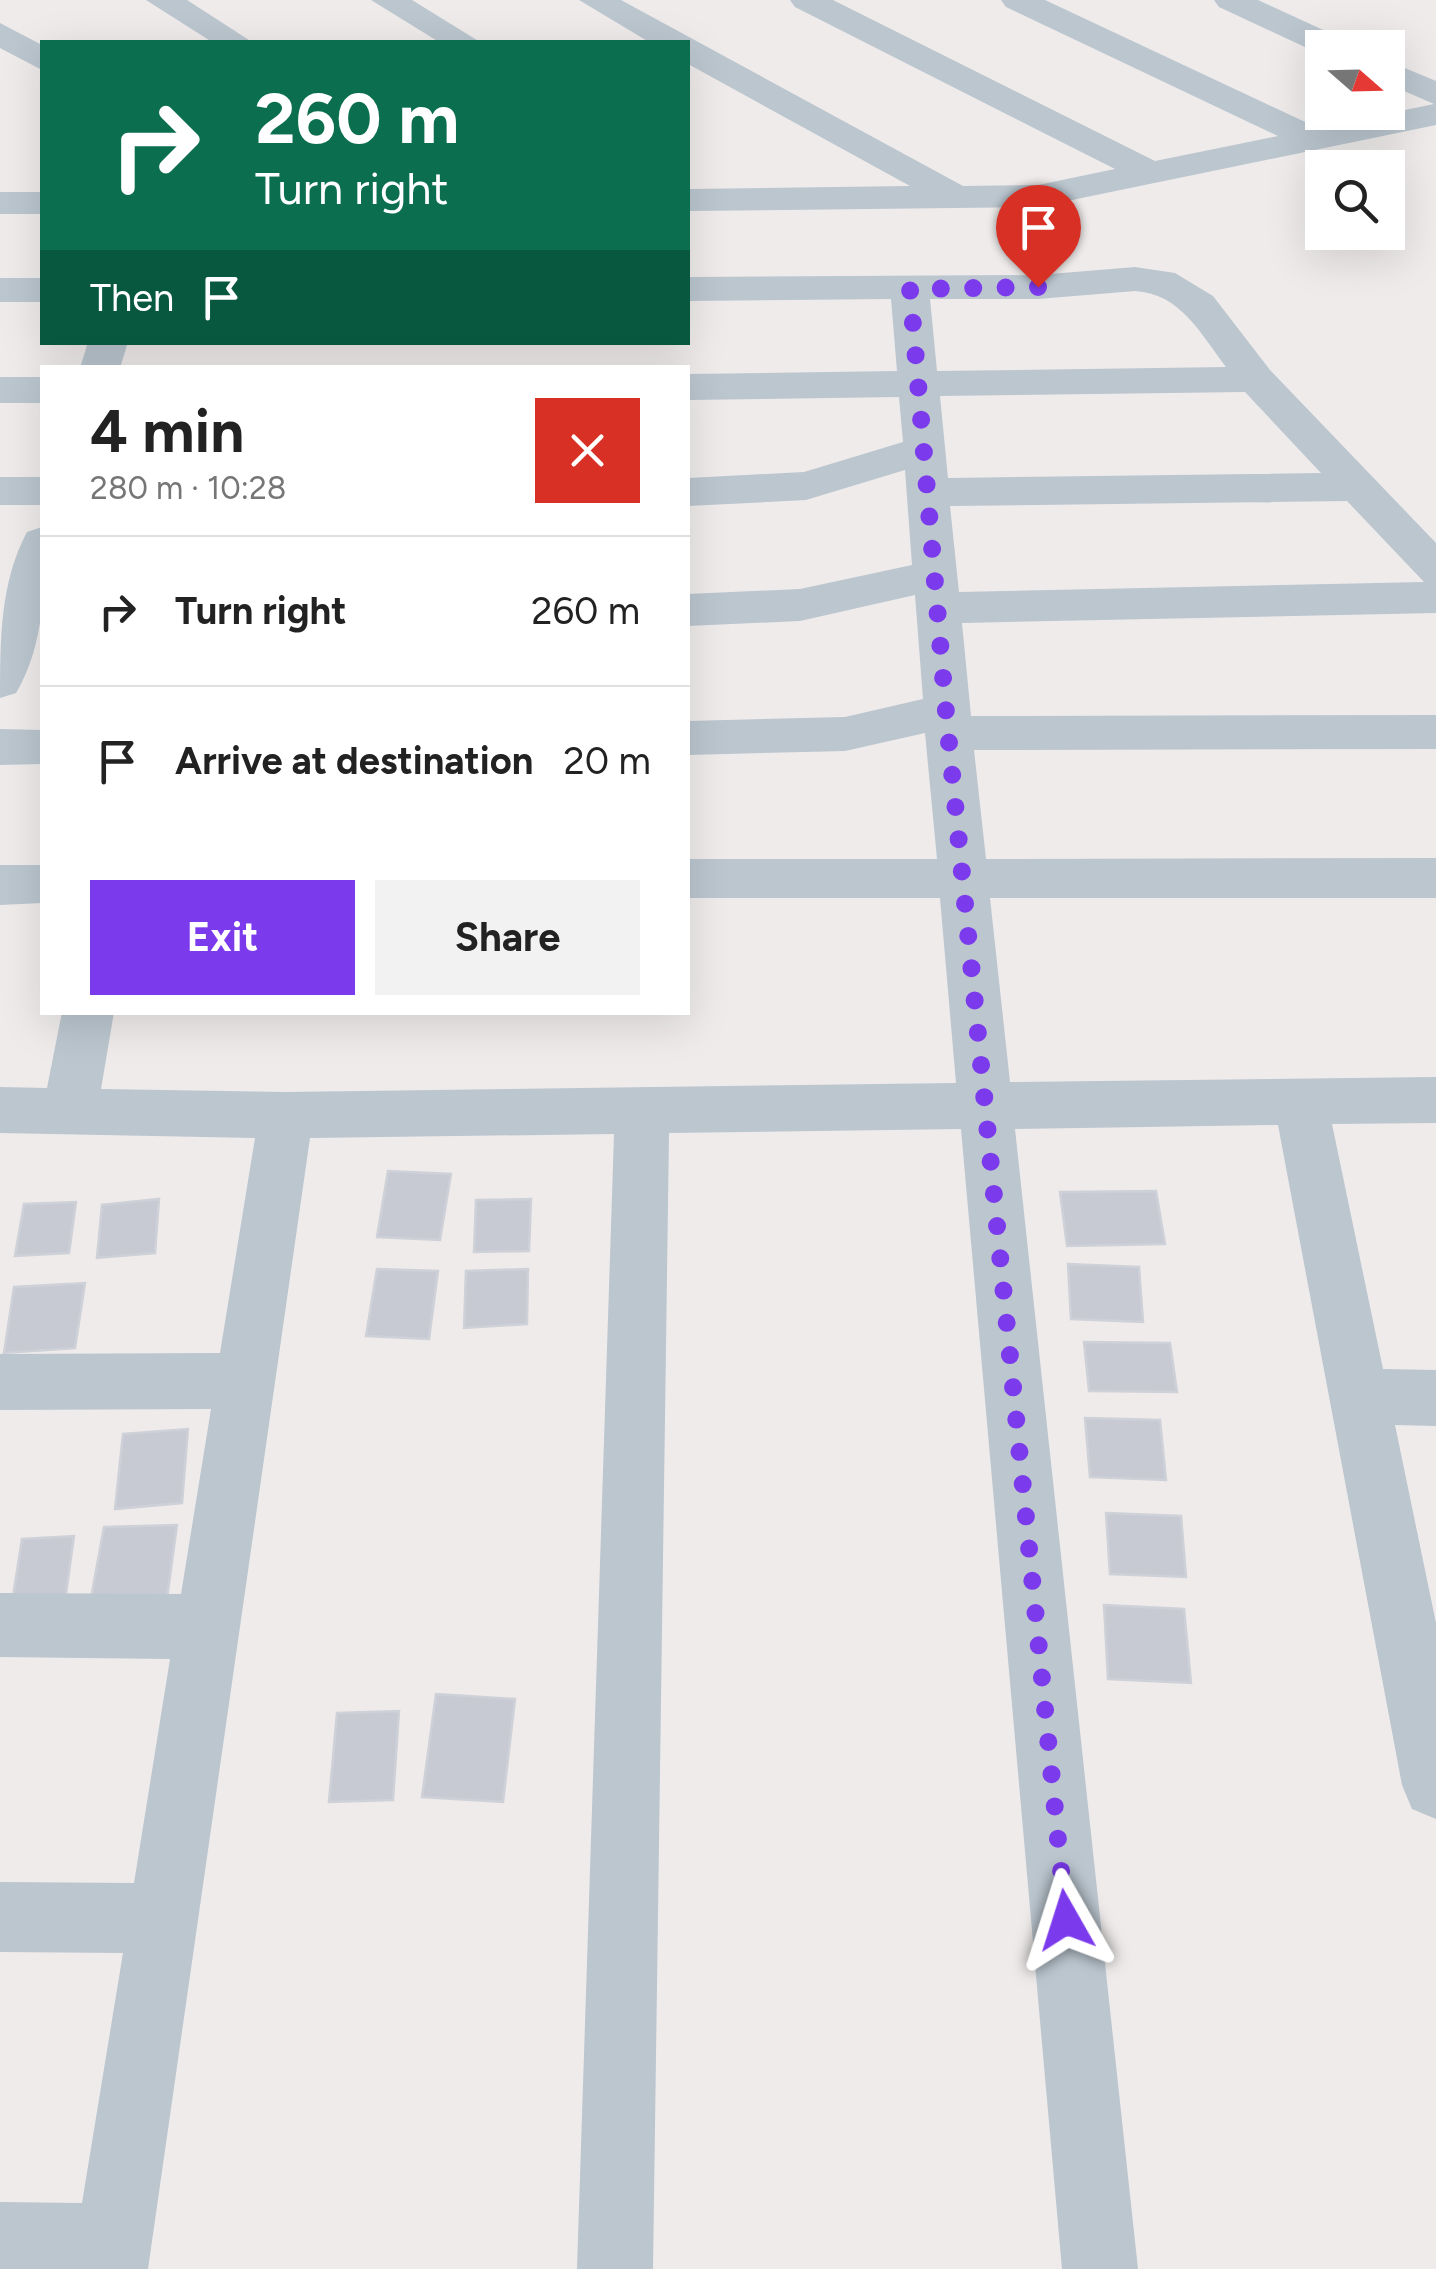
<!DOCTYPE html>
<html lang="en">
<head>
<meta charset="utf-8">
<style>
	body { margin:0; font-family:Figtree,sans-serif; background:#f2f2f2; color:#222; height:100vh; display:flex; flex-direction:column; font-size:38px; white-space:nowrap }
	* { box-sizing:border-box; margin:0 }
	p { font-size:32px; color:#767676 }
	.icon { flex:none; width:55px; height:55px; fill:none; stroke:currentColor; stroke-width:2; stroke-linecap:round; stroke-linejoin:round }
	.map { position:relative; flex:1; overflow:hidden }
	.side { position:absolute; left:40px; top:365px; width:650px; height:650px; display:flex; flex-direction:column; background:#fff; border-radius:0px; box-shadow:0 10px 40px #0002 }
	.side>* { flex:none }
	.guide { position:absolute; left:40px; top:40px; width:650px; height:305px; border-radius:0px; box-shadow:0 10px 40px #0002; background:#0b6e4f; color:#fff; overflow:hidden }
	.needle { width:65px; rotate:110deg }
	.controls { position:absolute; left:1305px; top:30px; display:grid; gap:20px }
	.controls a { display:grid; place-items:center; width:100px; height:100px; border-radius:0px; background:#fff; box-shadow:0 10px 40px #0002; font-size:50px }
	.pin { position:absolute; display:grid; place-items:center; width:85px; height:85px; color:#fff; margin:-102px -42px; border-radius:50% 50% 50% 0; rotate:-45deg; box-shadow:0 0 10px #0007 }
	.pin .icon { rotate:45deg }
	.me { position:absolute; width:110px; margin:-55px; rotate:354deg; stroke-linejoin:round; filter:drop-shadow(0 0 8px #0008) }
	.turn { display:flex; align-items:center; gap:35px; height:210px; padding:0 50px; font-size:45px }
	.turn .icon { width:130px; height:130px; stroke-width:2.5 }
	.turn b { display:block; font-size:70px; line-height:85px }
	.then { display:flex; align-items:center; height:95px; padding:0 50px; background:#0003; gap:20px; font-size:38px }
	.round { display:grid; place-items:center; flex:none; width:105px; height:105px; border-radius:0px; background:#f2f2f2 }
	.headline { display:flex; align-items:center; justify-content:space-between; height:170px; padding:0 50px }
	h1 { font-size:60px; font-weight:700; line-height:75px }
	.cta { display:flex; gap:20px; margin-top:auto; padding:20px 50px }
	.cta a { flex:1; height:115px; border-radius:0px; background:#7c3aed; color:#fff; font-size:40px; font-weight:700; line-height:115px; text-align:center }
	.cta a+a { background:#f2f2f2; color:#222 }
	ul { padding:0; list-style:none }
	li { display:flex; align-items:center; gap:30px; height:150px; padding:0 50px; border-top:2px solid #e0e0e0 }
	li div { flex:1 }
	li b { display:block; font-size:38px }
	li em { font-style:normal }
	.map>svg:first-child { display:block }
	.building { fill:#c7cad2; stroke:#cfd1d8; stroke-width:2.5 }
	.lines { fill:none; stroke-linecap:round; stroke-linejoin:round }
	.minor { fill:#bbc6cf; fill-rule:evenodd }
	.route { stroke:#7c3aed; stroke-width:18; stroke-dasharray:0 32.4 }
</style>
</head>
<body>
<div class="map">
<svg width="1436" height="2269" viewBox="0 0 1436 2269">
	<rect width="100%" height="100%" fill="#efebeb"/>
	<g class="building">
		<polygon points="388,1171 451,1174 440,1240 377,1237"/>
		<polygon points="1156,1191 1165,1244 1067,1246 1060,1192"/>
		<polygon points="159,1199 155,1253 97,1258 102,1205"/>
		<polygon points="531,1199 529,1251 474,1252 476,1200"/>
		<polygon points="76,1202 69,1253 15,1256 24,1204"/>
		<polygon points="1068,1264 1139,1267 1143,1322 1071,1319"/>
		<polygon points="377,1269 438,1271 429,1339 366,1336"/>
		<polygon points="528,1269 527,1324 464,1328 466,1271"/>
		<polygon points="85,1283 75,1348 4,1353 14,1287"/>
		<polygon points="1084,1342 1170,1343 1177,1392 1089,1391"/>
		<polygon points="1085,1418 1160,1420 1166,1480 1090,1477"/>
		<polygon points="188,1429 182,1503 115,1509 123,1434"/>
		<polygon points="1106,1513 1181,1516 1186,1577 1110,1574"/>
		<polygon points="177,1525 165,1613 88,1615 104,1527"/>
		<polygon points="74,1536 65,1601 12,1603 22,1539"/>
		<polygon points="1104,1605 1184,1609 1191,1683 1108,1679"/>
		<polygon points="436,1694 515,1699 503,1802 422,1797"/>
		<polygon points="399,1711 393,1800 329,1802 337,1713"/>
	</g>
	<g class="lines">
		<g class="minor">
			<polygon points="146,0 187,0 252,42 212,42"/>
			<polygon points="371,0 412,0 480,42 439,42"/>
			<polygon points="579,0 621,0 963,186 1038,185 1115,169 795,7 790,0 833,0 1155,161 1278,136 1006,7 1001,0 1045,0 1318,128 1434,104 1388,84 1388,61 1436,81 1436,125 1038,207 688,211 688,189 910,186 688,64 688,42 649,42"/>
			<polygon points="1214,0 1258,0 1347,41 1352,48 1322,48 1322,55 1219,7"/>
			<polygon points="0,23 42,45 42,70 0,48"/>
			<rect x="0" y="192" width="42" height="22"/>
			<path d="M1135,267l40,6 38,23 57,74 166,173v70l-474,10 9,93 465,-1v34l-462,1 12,109 450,-1v40h-446l20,184 426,-5v46l-104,1 51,245 53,1v56l-41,-1 41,198v196l-24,-10 -10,-24 -124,-660 -263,4 123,1140h-76l-101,-1140 -292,4 -16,1136h-76l37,-1135 -304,4 -162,1131h-148v-67l82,1 41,-250 -123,-1v-70l134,1 36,-224 -170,-2v-64l181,1 30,-185 -211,1v-56l220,-1 35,-215 -255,-5v-46l47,1 15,-76h52l-13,77 185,3 670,-9 -16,-185h-252v-39h249l-12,-126 -80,18 -157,4v-34l157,-4 78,-18 -8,-104 -115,26 -112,5v-32l112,-5 112,-24 -7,-95 -99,30 -118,6v-28l116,-6 99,-30 -4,-45 -211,3v-26l209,-3 -6,-72 -203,2v-24l350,-2zM1135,291c46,3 65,42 91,76l-289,4 -7,-72h108zM1245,392l76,81 -373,5 -8,-82zM1347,501l77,81 -465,10 -9,-86z"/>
			<rect x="0" y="278" width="42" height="24"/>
			<polygon points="88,342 128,342 120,368 80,368"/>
			<rect x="0" y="377" width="42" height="26"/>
			<rect x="0" y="477" width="42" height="28"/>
			<path d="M42,527c4,55 3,117 -26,166l-16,5c0,-57 0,-116 27,-166z"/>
			<polygon points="0,729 42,730 42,764 0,765"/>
			<polygon points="0,865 42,865 42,903 0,905"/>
		</g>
	</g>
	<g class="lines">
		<polyline class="route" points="1038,287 910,289 946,712 1066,1920"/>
	</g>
</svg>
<div class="controls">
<a><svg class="needle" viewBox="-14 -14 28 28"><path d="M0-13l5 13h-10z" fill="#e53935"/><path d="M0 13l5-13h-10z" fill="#767676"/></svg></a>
<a><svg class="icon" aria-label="search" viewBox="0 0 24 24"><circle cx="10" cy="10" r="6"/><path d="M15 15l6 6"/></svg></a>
</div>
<div class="pin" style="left:1038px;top:287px;background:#d93025"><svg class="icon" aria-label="arrive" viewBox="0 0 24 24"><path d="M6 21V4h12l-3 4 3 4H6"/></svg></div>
<svg class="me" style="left:1066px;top:1920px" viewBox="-20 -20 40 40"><path d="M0-17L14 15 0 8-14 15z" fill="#7c3aed" stroke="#fff" stroke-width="4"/></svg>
<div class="guide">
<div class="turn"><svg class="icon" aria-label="right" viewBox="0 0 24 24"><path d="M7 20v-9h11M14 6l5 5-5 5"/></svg><div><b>260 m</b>Turn right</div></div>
<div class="then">Then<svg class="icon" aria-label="arrive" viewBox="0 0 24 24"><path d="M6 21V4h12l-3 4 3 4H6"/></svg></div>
</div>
<section class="side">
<div class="headline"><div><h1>4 min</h1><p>280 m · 10:28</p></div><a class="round" style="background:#d93025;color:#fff"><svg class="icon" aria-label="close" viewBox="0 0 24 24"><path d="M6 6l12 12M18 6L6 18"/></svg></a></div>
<ul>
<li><svg class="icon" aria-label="right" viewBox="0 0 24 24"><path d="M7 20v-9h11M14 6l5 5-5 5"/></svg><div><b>Turn right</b></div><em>260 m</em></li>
<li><svg class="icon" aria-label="arrive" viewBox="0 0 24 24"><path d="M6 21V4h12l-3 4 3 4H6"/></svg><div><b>Arrive at destination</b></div><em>20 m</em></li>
</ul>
<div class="cta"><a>Exit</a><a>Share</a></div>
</section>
</div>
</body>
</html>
